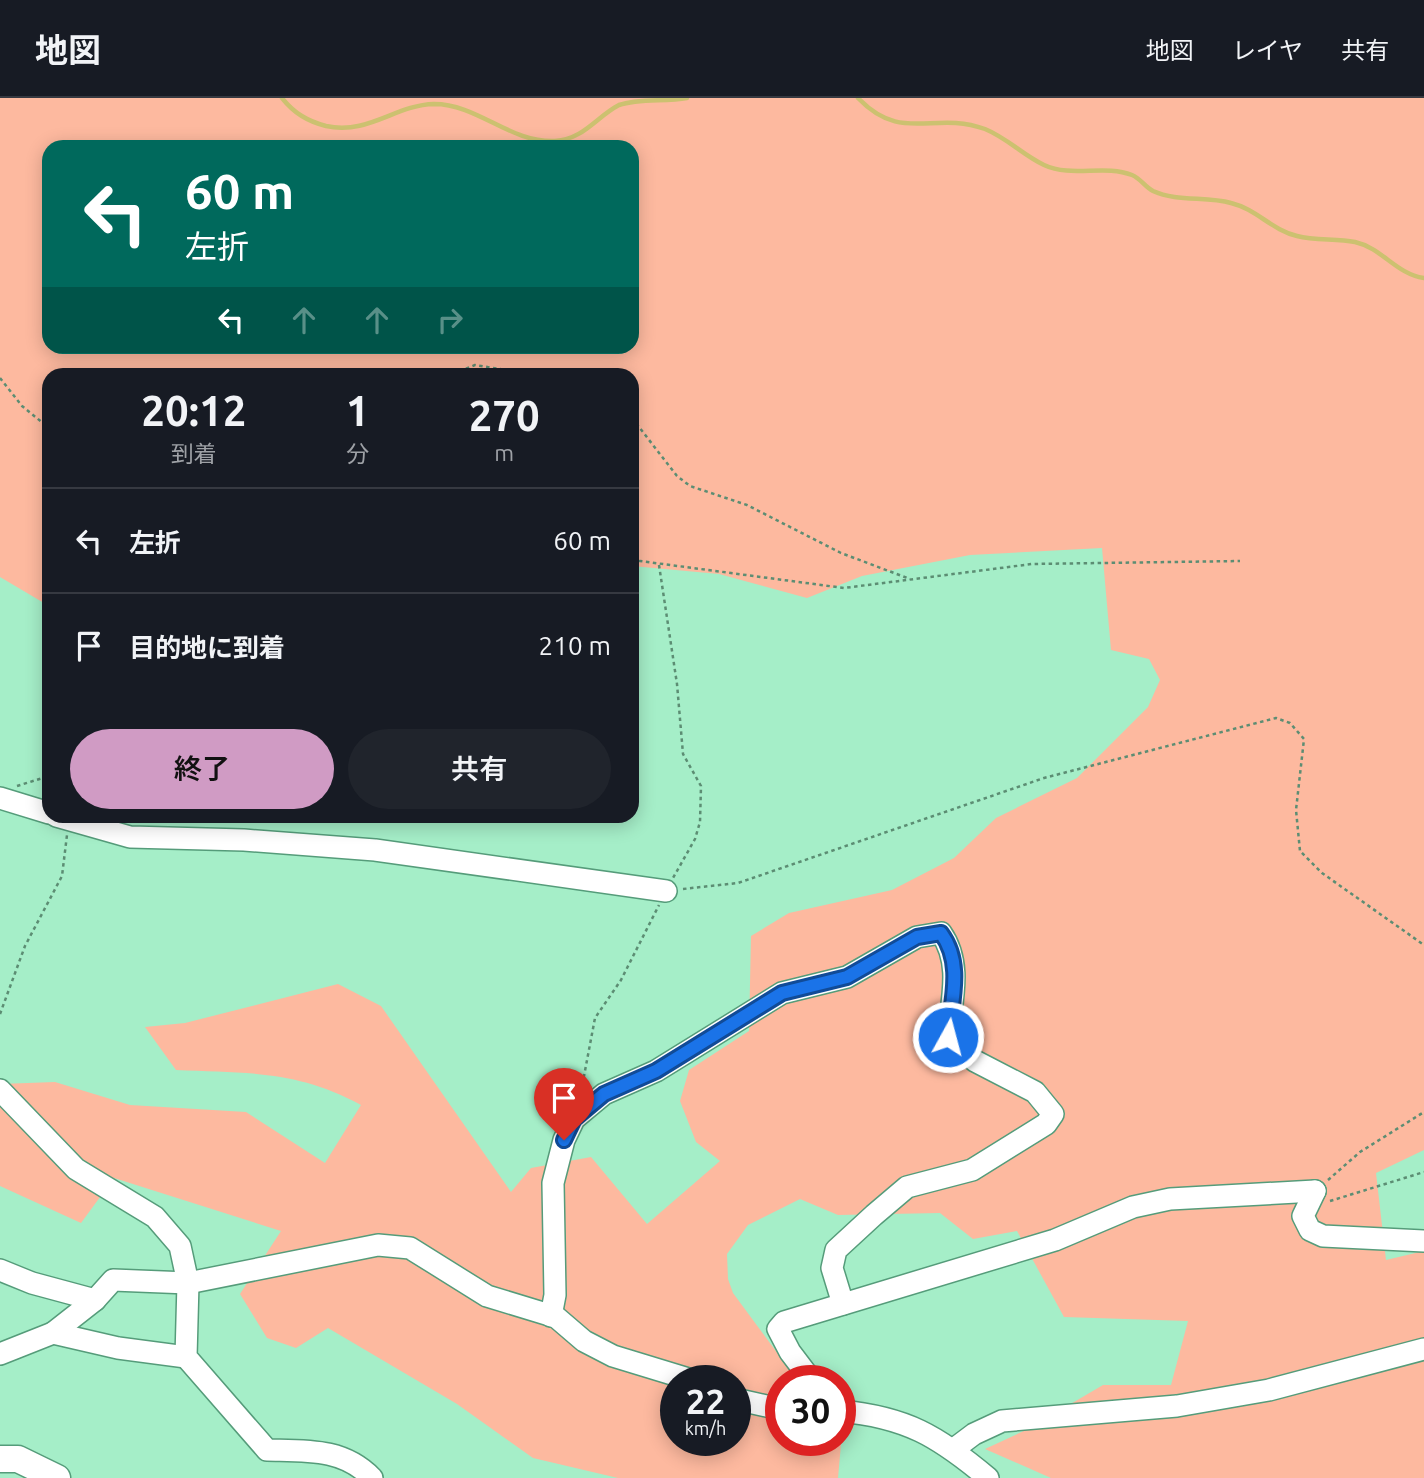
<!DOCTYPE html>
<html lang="ja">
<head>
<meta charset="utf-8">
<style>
	body { margin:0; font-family:Ubuntu,"Noto Sans JP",sans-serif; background:#20242c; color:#f1f3f6; height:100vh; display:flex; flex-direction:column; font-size:26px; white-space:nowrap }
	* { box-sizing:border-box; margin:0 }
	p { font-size:23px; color:#9ea1a6 }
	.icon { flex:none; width:38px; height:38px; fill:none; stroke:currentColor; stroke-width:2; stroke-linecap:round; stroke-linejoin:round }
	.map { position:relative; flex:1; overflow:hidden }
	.details { position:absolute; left:42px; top:270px; width:597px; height:455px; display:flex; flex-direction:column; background:#171b24; border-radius:21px; box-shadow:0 4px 18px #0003 }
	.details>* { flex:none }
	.guide { position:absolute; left:42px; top:42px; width:597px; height:214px; border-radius:21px; box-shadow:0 4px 18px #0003; background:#00695c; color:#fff; overflow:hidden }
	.speed { position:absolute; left:660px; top:1267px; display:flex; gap:14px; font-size:35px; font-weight:700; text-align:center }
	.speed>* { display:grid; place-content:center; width:91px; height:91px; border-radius:50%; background:#171b24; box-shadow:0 4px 18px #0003; line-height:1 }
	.speed small { font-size:18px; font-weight:400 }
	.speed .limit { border:10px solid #d22; background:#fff; color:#111 }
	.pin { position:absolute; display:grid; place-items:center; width:60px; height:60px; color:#fff; margin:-72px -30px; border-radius:50% 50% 50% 0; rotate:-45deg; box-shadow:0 0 7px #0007 }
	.pin .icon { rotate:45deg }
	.me { position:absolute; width:77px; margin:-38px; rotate:7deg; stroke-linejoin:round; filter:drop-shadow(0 0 5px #0008) }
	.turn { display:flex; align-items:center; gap:24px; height:147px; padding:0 28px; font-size:32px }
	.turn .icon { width:91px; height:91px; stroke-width:2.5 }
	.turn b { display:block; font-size:49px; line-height:60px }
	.lanes { display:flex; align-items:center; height:66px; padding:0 28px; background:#0003; justify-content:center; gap:35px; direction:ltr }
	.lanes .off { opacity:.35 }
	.eta { display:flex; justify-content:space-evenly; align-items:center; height:119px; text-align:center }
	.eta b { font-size:42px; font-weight:600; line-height:49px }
	.button { display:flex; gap:14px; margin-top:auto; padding:14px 28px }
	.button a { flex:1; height:80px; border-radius:42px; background:#d09bc4; color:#111; font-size:28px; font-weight:600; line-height:80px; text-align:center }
	.button a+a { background:#20242c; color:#f1f3f6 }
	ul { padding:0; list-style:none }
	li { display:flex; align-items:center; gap:21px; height:105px; padding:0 28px; border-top:2px solid #363941 }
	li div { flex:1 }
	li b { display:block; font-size:26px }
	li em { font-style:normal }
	header { display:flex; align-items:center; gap:42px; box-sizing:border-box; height:98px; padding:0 35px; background:#171b24; border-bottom:2px solid #363941 }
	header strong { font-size:33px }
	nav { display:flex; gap:38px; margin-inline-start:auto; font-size:24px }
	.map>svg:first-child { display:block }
	.green { fill:#fdb99f; fill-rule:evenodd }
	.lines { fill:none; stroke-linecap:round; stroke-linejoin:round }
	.stream { stroke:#ccc170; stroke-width:4.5 }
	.minor-casing { stroke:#559c7a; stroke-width:24 }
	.major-casing { stroke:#559c7a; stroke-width:29 }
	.path { stroke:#5c8d73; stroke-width:2.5; stroke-dasharray:3.5 3.5; stroke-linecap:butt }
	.minor { stroke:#fff; stroke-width:21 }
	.major { stroke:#fff; stroke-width:26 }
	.route-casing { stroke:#114b97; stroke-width:18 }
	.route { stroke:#1a73e8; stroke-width:12 }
</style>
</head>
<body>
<header>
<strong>地図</strong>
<nav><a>地図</a><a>レイヤ</a><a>共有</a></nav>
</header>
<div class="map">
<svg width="1424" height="1380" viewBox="0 0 1424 1380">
	<rect width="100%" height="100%" fill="#a5eec8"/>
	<path class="green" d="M0,0h1424v1052l-48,23 10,87 38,-9v227h-373l-66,-29 43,-20 75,-44h68l17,-64 -124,-4 -47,-86 -44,8 -33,-26 -102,2 -38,-16 -52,26 -21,29 1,25 5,14 65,88h-18v59h60v-10l2,3 -4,45h-220l-85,-20 -76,-54 -129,-76 -32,20 -29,-10 -27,-44 41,-63 -167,-53 -33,45 -81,-37v-102l55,-2 75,23 116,7 79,51 36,-58c-63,-35 -116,-32 -185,-35l-31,-43 40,-4 153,-39 43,22 130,186 20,-24 60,-11 56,67 73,-63 -24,-19 -16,-41 9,-31 60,-39 2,-95 38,-23 103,-23 62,-32 42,-40 81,-40 71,-71 12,-27 -11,-21 -38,-9 -9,-102 -132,7 -108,21 -55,22 -88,-24 -87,-8v-192h-583v232l-49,-29zM49,49h583v199h-583zM676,1283h59v59h-59z"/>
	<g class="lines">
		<g class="stream">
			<path d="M282,0c12,15 25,23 44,28 43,9 69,-21 108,-22 44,0 76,39 121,37 29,-2 41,-24 64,-36 21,-7 46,-3 68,-7"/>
			<path d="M858,0c44,46 75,12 127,31 22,9 38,26 59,36 28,13 60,-1 88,10 8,3 13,12 21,16 24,11 53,5 78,12 25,6 41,27 66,33 19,5 39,2 58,6 27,6 41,32 69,36"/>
		</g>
		<defs>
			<g id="minor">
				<polyline points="0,700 49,715"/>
				<polyline points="56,718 130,739 244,742 375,752 666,793"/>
				<path d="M0,992l76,79 79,48 25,29 8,37 -2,74 81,93c40,1 76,-2 105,28"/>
				<polyline points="1315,1093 1303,1118 1310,1132 1323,1138 1424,1143"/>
				<polyline points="0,1172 32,1185 95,1202"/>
				<path d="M551,1218l4,-21 -2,-112 11,-43 10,-21 30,-25 52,-23 126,-78 65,-16 70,-40 24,-4c22,31 10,69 7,104l27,24 60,31 18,22 -7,10 -74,46 -65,17 -33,28 -38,35 -4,18 11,36"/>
				<polyline points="53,1235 95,1202 113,1182 188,1185 378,1147 410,1150 487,1198 556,1219 584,1243 613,1258 695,1283"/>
				<polyline points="0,1256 53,1235 118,1250 186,1259"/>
				<polyline points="812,1283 790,1254 778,1231 784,1224 1055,1142 1133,1109 1170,1101 1315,1093"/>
				<polyline points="735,1301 780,1311"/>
				<path d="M840,1313c66,6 98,25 148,67"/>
				<polyline points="954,1351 974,1336 1002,1323 1177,1308 1269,1292 1424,1251"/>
			</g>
			<polyline id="major" points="0,1361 18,1361 57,1380"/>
		</defs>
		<use href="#minor" class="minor-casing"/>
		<use href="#major" class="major-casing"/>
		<g class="path">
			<polyline points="453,276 475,267 530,276"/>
			<polyline points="0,280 22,308 49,330"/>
			<polyline points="632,320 677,378 690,388 747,407 841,455 910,481"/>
			<polyline points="632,464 640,463 844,490 1032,466 1240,463"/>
			<polyline points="659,467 677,586 683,656 701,688 700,724 695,741 673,780"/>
			<polyline points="17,688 49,678"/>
			<polyline points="683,791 738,785 1044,680 1276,620 1290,625 1304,641 1296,712 1300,753 1322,775 1424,847"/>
			<polyline points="0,916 25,848 62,778 67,737"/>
			<polyline points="574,998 584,978 595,920 621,882 659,807"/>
			<polyline points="1328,1082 1360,1054 1424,1014"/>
			<polyline points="1330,1103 1424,1074"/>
		</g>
		<use href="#minor" class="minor"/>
		<use href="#major" class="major"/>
	</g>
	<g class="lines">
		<defs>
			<path id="route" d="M564,1042l10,-21 30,-25 52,-23 126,-78 65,-16 70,-40 24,-4c23,31 10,69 7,104"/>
		</defs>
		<use href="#route" class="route-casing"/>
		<use href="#route" class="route"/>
	</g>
</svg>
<div class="speed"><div>22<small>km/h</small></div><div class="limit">30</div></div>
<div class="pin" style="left:564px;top:1042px;background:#d93025"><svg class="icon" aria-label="arrive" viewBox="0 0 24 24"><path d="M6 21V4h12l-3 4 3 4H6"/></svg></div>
<svg class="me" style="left:948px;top:939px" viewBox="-20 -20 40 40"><circle r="17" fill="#1a73e8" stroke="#fff" stroke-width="3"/><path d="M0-11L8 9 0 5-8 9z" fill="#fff"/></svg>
<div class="guide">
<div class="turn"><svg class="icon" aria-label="left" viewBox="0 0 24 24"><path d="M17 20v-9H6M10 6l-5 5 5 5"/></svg><div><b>60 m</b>左折</div></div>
<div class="lanes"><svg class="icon" aria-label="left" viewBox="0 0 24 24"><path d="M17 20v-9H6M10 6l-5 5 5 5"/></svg><svg class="icon off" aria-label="ahead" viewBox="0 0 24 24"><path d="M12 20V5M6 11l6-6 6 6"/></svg><svg class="icon off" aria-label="ahead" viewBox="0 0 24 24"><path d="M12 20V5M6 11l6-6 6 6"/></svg><svg class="icon off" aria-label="right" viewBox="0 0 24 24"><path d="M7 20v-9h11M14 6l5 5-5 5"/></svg></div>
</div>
<section class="details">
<div class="eta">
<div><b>20:12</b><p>到着</p></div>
<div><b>1</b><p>分</p></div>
<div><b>270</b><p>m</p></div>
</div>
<ul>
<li><svg class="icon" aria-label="left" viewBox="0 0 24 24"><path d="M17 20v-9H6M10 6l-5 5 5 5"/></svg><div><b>左折</b></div><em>60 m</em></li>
<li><svg class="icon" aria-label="arrive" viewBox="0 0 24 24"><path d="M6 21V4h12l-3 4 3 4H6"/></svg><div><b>目的地に到着</b></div><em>210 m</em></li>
</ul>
<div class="button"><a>終了</a><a>共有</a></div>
</section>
</div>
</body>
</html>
